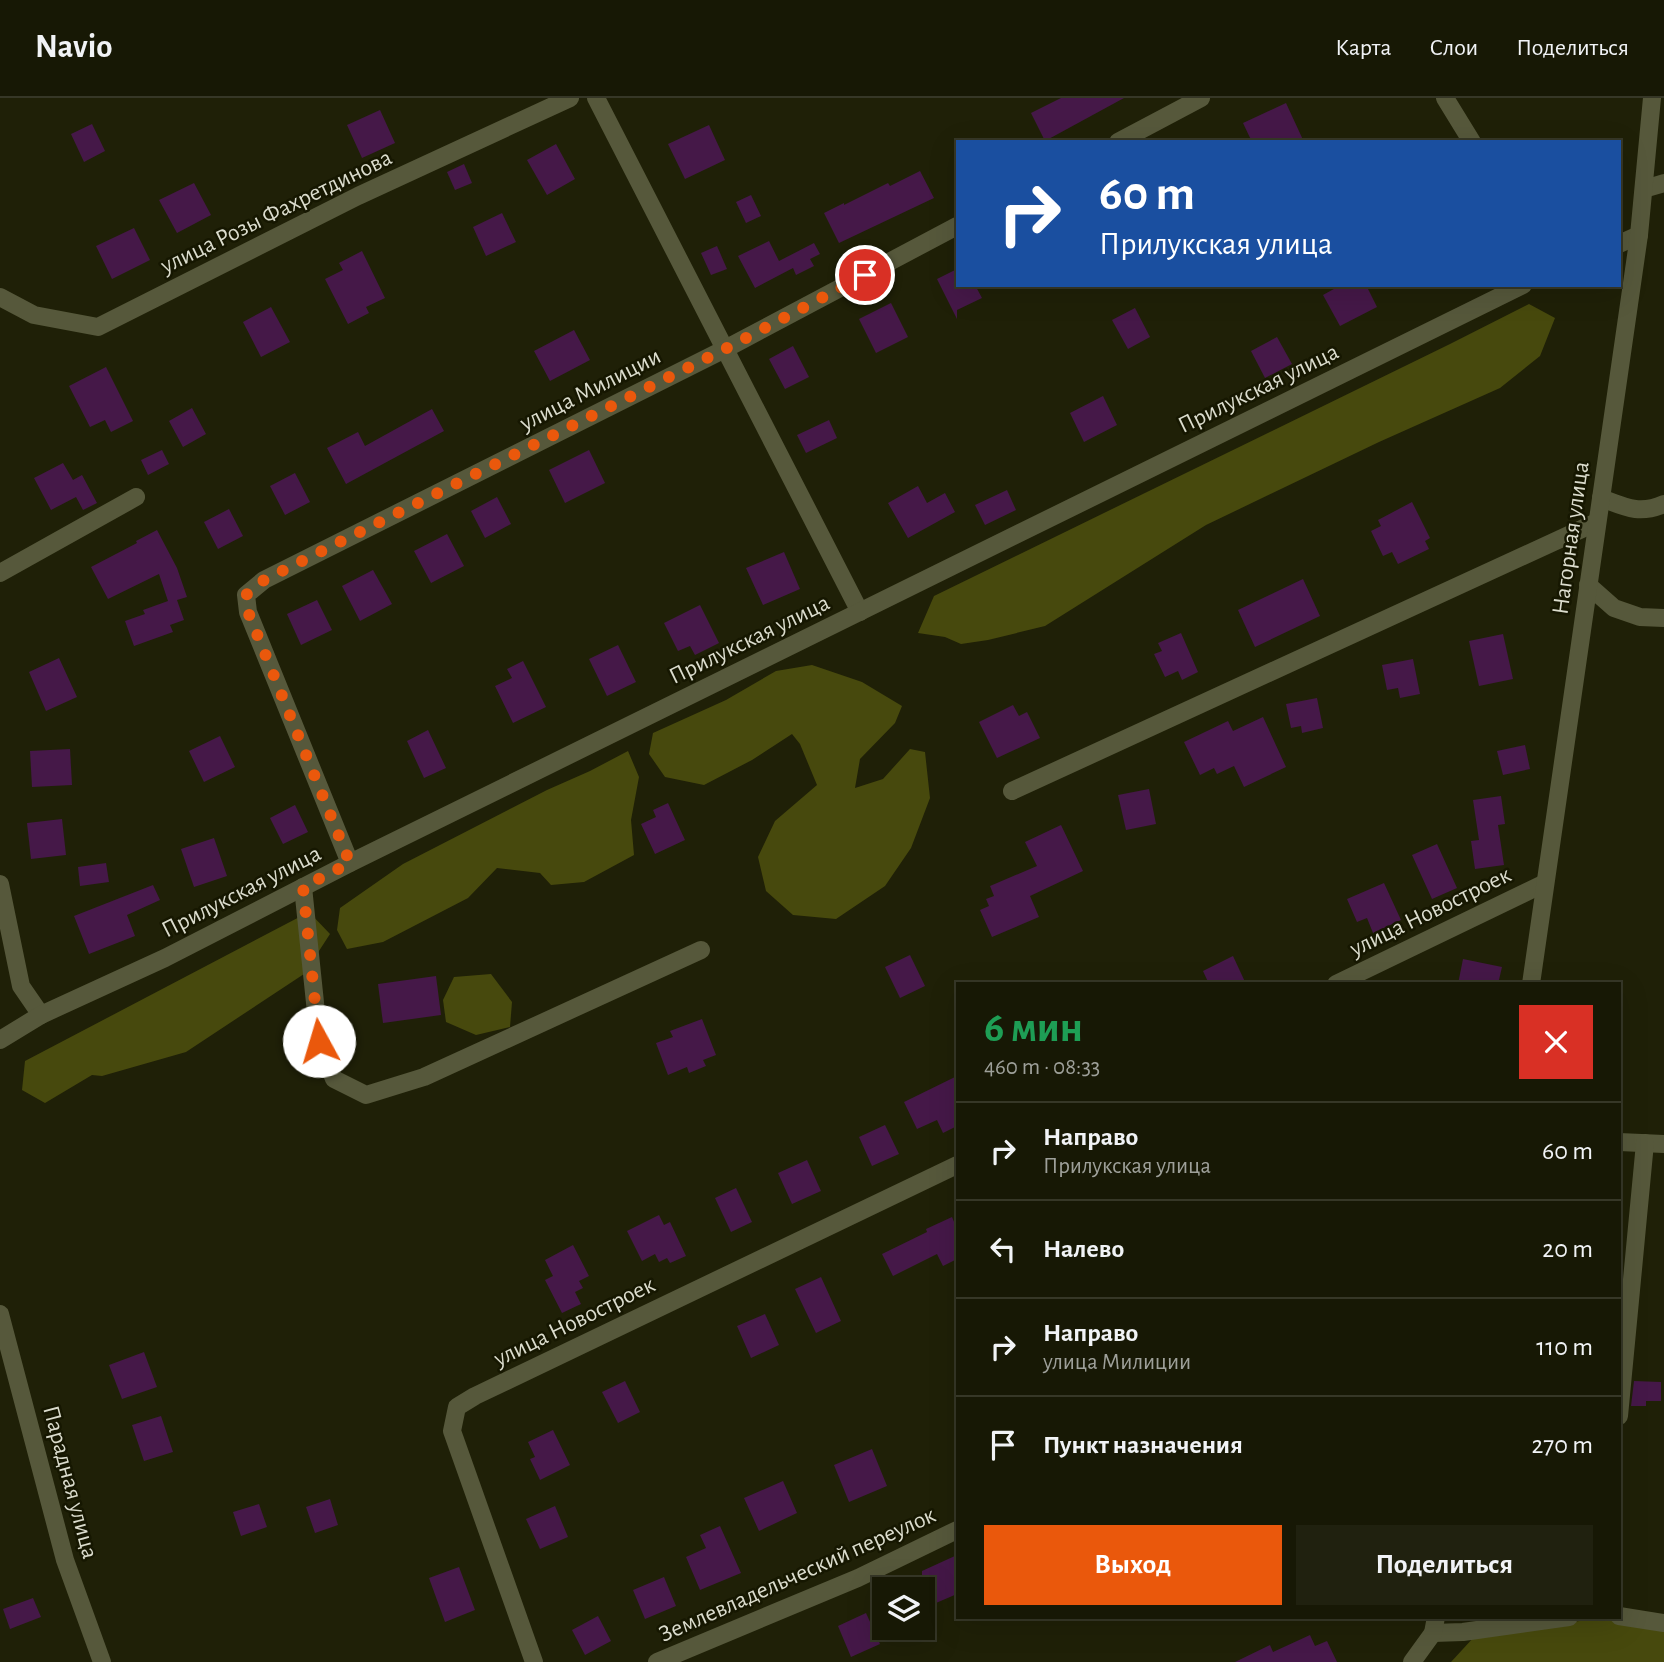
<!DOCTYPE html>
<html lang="ru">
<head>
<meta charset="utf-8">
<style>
	body { margin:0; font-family:"Alegreya Sans",sans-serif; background:#20210f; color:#f1f3f6; height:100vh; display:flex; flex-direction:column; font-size:26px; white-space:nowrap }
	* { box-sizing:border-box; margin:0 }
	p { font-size:23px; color:#9ea09a }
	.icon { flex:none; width:38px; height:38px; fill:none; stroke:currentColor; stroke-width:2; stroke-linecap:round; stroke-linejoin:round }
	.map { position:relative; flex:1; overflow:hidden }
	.drawer { position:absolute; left:956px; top:884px; width:665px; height:637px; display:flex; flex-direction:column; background:#171805; border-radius:0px; box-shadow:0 7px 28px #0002,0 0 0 2px #363727 }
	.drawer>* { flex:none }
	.hud { position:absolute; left:956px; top:42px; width:665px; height:147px; border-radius:0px; box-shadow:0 7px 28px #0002,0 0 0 2px #363727; background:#1a4fa0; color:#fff; overflow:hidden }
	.tools { position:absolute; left:872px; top:1479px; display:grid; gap:14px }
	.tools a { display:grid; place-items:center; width:63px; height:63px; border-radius:0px; background:#171805; box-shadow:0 7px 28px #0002,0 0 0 2px #363727; font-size:35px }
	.pin { position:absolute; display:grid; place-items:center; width:60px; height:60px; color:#fff; margin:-30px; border:4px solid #fff; border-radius:50%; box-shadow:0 2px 7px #0007 }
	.me { position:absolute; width:77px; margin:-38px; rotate:354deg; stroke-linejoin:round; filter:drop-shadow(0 0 5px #0008) }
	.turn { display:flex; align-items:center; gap:24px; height:147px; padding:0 28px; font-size:32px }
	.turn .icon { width:91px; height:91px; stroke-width:2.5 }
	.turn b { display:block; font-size:49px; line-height:60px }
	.round { display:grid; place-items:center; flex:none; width:74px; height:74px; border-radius:0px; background:#20210f }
	.overview { display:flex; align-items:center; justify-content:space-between; height:119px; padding:0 28px }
	h1 { font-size:42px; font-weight:700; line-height:52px; color:#1e9e55 }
	.primary-button { display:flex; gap:14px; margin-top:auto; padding:14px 28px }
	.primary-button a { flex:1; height:80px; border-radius:0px; background:#ea580c; color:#fff; font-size:28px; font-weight:700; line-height:80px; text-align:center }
	.primary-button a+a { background:#20210f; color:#f1f3f6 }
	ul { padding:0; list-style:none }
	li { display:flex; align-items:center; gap:21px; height:98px; padding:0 28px; border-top:2px solid #363727 }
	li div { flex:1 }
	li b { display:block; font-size:26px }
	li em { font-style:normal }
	header { display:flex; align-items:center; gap:42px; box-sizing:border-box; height:98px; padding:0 35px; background:#171805; border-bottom:2px solid #363727 }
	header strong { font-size:33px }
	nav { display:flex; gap:38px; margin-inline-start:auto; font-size:24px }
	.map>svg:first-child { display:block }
	.forest { fill:#47490d }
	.building { fill:#451848 }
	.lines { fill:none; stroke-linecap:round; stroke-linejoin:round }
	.minor { stroke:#56583b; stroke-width:18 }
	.route { stroke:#ea580c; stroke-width:12; stroke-dasharray:0 21.6 }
	.labels { text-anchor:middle; stroke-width:5; stroke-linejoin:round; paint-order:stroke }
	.street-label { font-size:24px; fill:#dbdccd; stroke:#161701 }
</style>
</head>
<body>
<header>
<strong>Navio</strong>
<nav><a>Карта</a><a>Слои</a><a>Поделиться</a></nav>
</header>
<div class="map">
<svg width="1664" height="1564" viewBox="0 0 1664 1564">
	<rect width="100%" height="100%" fill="#1f2007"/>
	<g class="forest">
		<polygon points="1529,206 1555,220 1540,258 1500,290 1379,344 1206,427 1045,528 988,542 961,546 945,539 918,535 934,498 1450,246"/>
		<polygon points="812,567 862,584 902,608 895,625 860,661 855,690 883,681 910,651 925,654 930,700 911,750 885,788 836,821 793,817 766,793 758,759 775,723 817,687 800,646 792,636 752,662 704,687 665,679 649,656 653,635 726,602 776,573"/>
		<polygon points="628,653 639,679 631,722 634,757 584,784 551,787 540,775 497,770 468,800 383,844 347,851 337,832 340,810 403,766 547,692 590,673"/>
		<polygon points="309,814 330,836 304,876 186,954 102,978 92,977 45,1005 22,992 25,963"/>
		<polygon points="491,876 512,904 510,929 476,937 446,924 443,902 454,879"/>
		<polygon points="1599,1520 1664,1530 1664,1564 1451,1564 1474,1539"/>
	</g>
	<g class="building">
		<polygon points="1061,0 1124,0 1045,43 1031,15"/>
		<polygon points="1286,5 1304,44 1252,44 1243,25"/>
		<polygon points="380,12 395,45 362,60 347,27"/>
		<polygon points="92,26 105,53 84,64 71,36"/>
		<polygon points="709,27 725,62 685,81 668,46"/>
		<polygon points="556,46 575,81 547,97 527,62"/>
		<polygon points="464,66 472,85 455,92 447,74"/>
		<polygon points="920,73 934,100 839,145 824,115 844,105 844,107 888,85 890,88"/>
		<polygon points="194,85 211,117 177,135 159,102"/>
		<polygon points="751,97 761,118 746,125 736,104"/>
		<polygon points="502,115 516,144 486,158 473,129"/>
		<polygon points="134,130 150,162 112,181 96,148"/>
		<polygon points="769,143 779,163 814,145 820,156 810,161 814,168 796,177 793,170 755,190 738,158"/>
		<polygon points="717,148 727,171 711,177 701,155"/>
		<polygon points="362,153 385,200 366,209 369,215 348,226 325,181 343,172 339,165"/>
		<polygon points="957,171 957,187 975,187 982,200 957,212 957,221 937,181"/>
		<polygon points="1341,187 1366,187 1377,209 1340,228 1323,197"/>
		<polygon points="891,205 908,239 876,255 859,221"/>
		<polygon points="271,209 290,244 261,259 243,224"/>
		<polygon points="1135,210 1150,239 1128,251 1112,222"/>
		<polygon points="574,232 590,262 550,283 534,253"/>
		<polygon points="1277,239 1292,266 1265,280 1251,253"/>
		<polygon points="793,248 809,279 785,291 769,261"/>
		<polygon points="106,269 133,323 111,334 105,322 90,329 69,288"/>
		<polygon points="1103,298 1117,327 1084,344 1070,315"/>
		<polygon points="192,310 206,336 183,349 169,323"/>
		<polygon points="432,311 444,333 346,386 327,350 358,334 365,348"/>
		<polygon points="829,322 837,340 806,355 797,337"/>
		<polygon points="162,352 169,366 148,377 141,362"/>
		<polygon points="589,352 605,385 565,405 549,372"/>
		<polygon points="63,365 73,382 82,377 97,405 83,412 76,399 51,412 34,380"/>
		<polygon points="295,375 310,404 285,417 270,388"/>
		<polygon points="918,388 927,405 945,395 955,414 908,440 888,405"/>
		<polygon points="1007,392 1016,412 985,427 975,407"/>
		<polygon points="497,399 511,426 485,440 471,413"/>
		<polygon points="1412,404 1430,440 1425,443 1429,451 1398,466 1392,454 1383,458 1371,433 1381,428 1378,422"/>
		<polygon points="229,411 243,438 218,451 204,424"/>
		<polygon points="157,432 177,470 187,499 177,502 184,522 170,527 173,534 134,548 125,523 145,516 143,512 168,503 159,476 108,501 91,469 137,445 136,443"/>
		<polygon points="447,436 464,468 431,485 414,453"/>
		<polygon points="784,454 800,491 763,507 746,470"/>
		<polygon points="373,472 392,506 360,523 342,488"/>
		<polygon points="1303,481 1320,518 1255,549 1238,512"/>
		<polygon points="317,502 332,532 301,547 287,516"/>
		<polygon points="700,507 719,545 695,557 690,548 678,553 664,525"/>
		<polygon points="1181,535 1198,574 1182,582 1178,573 1165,579 1154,556 1162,553 1158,545"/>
		<polygon points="1503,536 1513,581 1479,588 1469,543"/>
		<polygon points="618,547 636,584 607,598 589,561"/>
		<polygon points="59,560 77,599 46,613 29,574"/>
		<polygon points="1413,561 1420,596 1400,600 1398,590 1387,592 1382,567"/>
		<polygon points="523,563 546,609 513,625 495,588 512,580 507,571"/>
		<polygon points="1317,600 1323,630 1302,635 1301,628 1291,630 1286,606"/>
		<polygon points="1013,607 1019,618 1027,614 1040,640 997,660 979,624"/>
		<polygon points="1263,619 1286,669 1244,689 1234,668 1217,676 1214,670 1200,677 1184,644 1228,623 1233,633"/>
		<polygon points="428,632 446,670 424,680 407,643"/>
		<polygon points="220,638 235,669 204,684 189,653"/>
		<polygon points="1525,647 1530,671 1503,677 1497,653"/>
		<polygon points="70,651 72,687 32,689 30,653"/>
		<polygon points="1149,691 1156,726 1126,732 1118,697"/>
		<polygon points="1501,698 1505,726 1498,727 1504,767 1475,771 1471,743 1479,742 1473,702"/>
		<polygon points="668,705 685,742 655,756 641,726 656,719 653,712"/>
		<polygon points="295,707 308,734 283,746 270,720"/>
		<polygon points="62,721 66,757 31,761 27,725"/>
		<polygon points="1061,727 1083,773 1030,798 1039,819 992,839 980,812 989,808 986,801 994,798 990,788 1037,768 1025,744"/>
		<polygon points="214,740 227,778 194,789 181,751"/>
		<polygon points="1437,746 1457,790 1432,801 1412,757"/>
		<polygon points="106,765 109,784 80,788 78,769"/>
		<polygon points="1384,785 1401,822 1373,835 1367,820 1357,824 1347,801"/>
		<polygon points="153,787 160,802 127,817 135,838 89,856 74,818"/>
		<polygon points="910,857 925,888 900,900 885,869"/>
		<polygon points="1233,858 1246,886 1209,886 1203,873"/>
		<polygon points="1463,861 1502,869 1498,886 1458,886"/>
		<polygon points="436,878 441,917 383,925 378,886"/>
		<polygon points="702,921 716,957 703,962 706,968 689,975 687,969 668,977 656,945 673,939 670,933"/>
		<polygon points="957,978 957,1028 943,1035 937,1022 917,1031 904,1004"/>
		<polygon points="885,1027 899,1056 872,1068 859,1039"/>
		<polygon points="807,1062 821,1093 792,1106 778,1075"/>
		<polygon points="736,1090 752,1124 731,1134 715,1100"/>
		<polygon points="659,1117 664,1127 670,1124 686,1158 670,1165 667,1160 659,1164 655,1156 642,1163 627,1133"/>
		<polygon points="952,1119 957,1131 957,1161 943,1168 937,1156 893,1178 882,1156 927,1134 926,1131"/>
		<polygon points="573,1147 589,1178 579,1183 583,1190 575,1194 581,1206 562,1215 545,1182 553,1178 545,1162"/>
		<polygon points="821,1179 841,1223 816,1235 795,1191"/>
		<polygon points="765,1216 779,1247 751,1260 737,1228"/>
		<polygon points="144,1254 157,1289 122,1301 109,1267"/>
		<polygon points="625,1283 640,1314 618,1325 602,1294"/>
		<polygon points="1634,1283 1661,1284 1661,1303 1646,1303 1646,1308 1631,1308"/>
		<polygon points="161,1318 173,1354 144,1363 132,1327"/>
		<polygon points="553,1332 570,1367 540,1382 530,1361 535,1359 528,1344"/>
		<polygon points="872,1351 887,1388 849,1404 834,1367"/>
		<polygon points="783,1383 797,1415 759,1433 744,1400"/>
		<polygon points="330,1401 338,1427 315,1435 306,1409"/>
		<polygon points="259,1406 267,1429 241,1438 233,1414"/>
		<polygon points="555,1408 568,1439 540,1451 526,1421"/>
		<polygon points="720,1428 741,1475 700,1492 686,1459 706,1450 700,1437"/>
		<polygon points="957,1457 957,1496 922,1511 922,1473"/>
		<polygon points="459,1469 475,1512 445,1524 429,1480"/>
		<polygon points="664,1479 676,1508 645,1521 633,1492"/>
		<polygon points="33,1500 41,1519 10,1531 3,1511"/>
		<polygon points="866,1515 880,1546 851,1559 838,1528"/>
		<polygon points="598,1518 611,1543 585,1557 572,1532"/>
		<polygon points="1310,1537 1315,1548 1327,1543 1337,1564 1235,1564 1270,1547 1273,1554"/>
	</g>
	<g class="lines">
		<g class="minor">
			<polyline points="596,0 860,514"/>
			<polyline points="1445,0 1472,44"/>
			<polyline points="1118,44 1201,0"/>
			<polyline points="1644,91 1664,85"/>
			<polyline points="1619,146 1639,137"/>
			<polyline points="0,199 34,217 98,229 358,98 570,0"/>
			<path d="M1601,400c24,9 38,17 63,6"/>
			<polyline points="0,475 136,399"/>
			<polyline points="1588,487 1614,510 1640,519 1664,520"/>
			<polyline points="1012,693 1597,424"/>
			<polyline points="350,765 248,514 246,497 264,482 727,250 957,128"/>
			<polyline points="0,786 21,888 41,917"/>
			<polyline points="303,789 319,943 334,981 366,997 424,979 701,852"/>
			<polyline points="1336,886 1545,785"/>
			<polyline points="1531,886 1639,137 1652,0"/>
			<polyline points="0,942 41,917 165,860 350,765 1523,187"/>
			<polyline points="1619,1044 1664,1046"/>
			<polyline points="0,1216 65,1462 102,1564"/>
			<polyline points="1619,1318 1645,1045"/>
			<polyline points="1619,1518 1664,1525"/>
			<polyline points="1433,1535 1463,1534 1569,1519"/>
			<polyline points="534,1564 452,1333 457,1309 475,1298 957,1067"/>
			<polyline points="657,1564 858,1480 957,1432"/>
			<polyline points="1412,1564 1433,1535 1436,1519"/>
		</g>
	</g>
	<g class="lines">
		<polyline class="route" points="319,943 303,789 350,765 248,514 246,497 264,482 727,250 865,177"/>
	</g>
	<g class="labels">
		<g class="street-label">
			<text transform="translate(276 113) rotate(-26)" y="8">улица Розы Фахретдинова</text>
			<text transform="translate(1258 290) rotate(-26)" y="8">Прилукская улица</text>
			<text transform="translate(590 291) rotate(-27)" y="8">улица Милиции</text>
			<text transform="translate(1570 440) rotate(-82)" y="8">Нагорная улица</text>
			<text transform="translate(749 541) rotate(-26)" y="8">Прилукская улица</text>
			<text transform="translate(241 793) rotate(-27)" y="8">Прилукская улица</text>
			<text transform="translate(1430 813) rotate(-26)" y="8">улица Новостроек</text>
			<text transform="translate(574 1223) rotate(-26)" y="8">улица Новостроек</text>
			<text transform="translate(71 1384) rotate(75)" y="8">Парадная улица</text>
			<text transform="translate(797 1476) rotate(-24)" y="8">Землевладельческий переулок</text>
		</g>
	</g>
</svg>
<div class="tools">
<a><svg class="icon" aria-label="layers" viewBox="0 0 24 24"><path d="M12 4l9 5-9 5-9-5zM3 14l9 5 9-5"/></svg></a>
</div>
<div class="pin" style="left:865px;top:177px;background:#d93025"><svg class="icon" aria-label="arrive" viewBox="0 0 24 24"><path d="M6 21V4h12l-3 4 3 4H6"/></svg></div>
<svg class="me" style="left:319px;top:943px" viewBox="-20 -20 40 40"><circle r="19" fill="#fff"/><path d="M0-13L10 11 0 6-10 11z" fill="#ea580c"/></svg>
<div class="hud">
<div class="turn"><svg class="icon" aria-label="right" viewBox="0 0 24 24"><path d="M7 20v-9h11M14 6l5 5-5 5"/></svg><div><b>60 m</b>Прилукская улица</div></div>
</div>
<section class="drawer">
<div class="overview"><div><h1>6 мин</h1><p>460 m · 08:33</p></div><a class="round" style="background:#d93025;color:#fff"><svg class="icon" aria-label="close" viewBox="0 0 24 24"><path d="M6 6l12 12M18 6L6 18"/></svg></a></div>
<ul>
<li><svg class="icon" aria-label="right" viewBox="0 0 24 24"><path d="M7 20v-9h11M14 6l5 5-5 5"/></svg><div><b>Направо</b><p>Прилукская улица</p></div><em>60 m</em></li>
<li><svg class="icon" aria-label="left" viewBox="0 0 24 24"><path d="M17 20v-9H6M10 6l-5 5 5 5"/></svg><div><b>Налево</b></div><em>20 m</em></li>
<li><svg class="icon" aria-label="right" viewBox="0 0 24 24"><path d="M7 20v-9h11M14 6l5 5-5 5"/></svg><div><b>Направо</b><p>улица Милиции</p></div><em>110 m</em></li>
<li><svg class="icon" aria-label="arrive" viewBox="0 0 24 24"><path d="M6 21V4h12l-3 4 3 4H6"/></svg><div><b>Пункт назначения</b></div><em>270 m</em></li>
</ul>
<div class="primary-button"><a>Выход</a><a>Поделиться</a></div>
</section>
</div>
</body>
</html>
